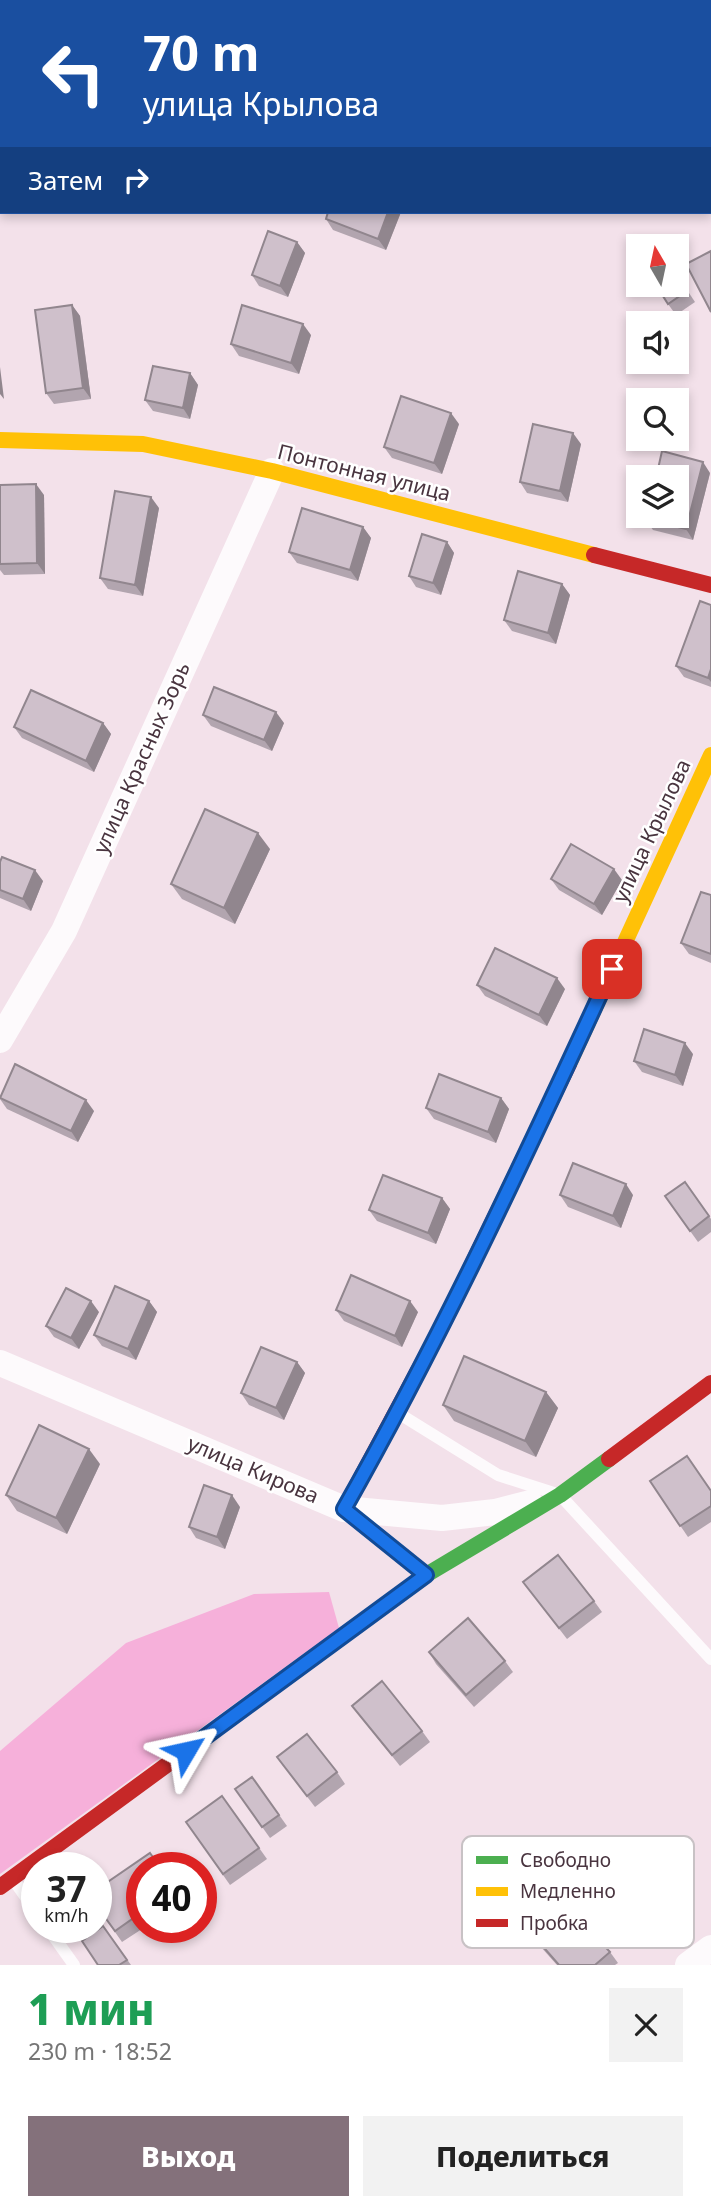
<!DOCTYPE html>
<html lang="ru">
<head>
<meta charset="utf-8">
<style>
	body { margin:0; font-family:"Noto Sans",sans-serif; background:#f2f2f2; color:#222; height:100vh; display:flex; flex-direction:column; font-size:26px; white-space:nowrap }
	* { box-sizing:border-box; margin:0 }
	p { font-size:23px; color:#767676 }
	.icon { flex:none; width:38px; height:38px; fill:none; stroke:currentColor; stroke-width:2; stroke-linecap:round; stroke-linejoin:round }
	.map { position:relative; height:1965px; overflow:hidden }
	.drawer { display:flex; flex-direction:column; background:#fff; flex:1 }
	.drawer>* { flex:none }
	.guide { position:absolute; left:0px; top:0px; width:712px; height:214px; box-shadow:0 4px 10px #0003; background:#1a4fa0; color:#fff; overflow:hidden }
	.needle { width:46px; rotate:351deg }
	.controls { position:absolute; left:626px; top:234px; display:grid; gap:14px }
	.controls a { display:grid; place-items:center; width:63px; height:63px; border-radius:0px; background:#fff; box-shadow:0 4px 10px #0003; font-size:35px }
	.speed { position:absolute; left:21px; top:1852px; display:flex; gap:14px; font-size:35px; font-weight:700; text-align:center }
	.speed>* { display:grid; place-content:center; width:91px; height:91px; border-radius:50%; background:#fff; box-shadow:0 4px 10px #0003; line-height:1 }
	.speed small { font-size:18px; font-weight:400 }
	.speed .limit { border:10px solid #d22; background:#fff; color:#111 }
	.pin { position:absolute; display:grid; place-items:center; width:60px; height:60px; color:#fff; margin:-30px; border-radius:14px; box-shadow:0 4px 10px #0006 }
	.me { position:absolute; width:77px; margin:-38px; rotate:54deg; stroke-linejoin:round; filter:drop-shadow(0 0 5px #0008) }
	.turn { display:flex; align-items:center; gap:24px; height:147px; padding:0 28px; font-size:32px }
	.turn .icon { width:91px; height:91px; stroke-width:2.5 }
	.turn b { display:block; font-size:49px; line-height:60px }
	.then { display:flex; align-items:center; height:66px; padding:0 28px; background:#0003; gap:14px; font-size:26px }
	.round { display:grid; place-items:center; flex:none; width:74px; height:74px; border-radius:0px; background:#f2f2f2 }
	.summary { display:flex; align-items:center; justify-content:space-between; height:119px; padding:0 28px }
	h1 { font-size:42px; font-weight:800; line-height:52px; color:#1e9e55 }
	.primary-button { display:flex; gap:14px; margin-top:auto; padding:14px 28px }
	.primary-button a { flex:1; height:80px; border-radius:0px; background:#84717b; color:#fff; font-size:28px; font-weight:800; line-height:80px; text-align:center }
	.primary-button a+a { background:#f2f2f2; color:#222 }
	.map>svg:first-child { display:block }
	.forest { fill:#f6b0da }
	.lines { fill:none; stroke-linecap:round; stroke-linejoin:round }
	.lane { stroke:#fdfafc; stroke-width:12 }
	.street { stroke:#fdfafc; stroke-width:26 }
	.fast { stroke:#4caf50; stroke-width:16 }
	.slow { stroke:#ffc107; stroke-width:16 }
	.jam { stroke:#c62828; stroke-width:16 }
	.wall { fill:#b2a5af }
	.shaded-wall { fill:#91868e }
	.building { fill:#cfc0cb; stroke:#91868e; stroke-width:2 }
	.route-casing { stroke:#114b97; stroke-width:18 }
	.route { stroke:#1a73e8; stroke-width:12 }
	.labels { text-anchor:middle; stroke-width:5; stroke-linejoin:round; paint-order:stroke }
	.street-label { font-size:21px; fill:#49343f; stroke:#fff }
	.key { fill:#fff; stroke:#c8c2c5; stroke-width:2 }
	.key-label { font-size:19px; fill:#49343f }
</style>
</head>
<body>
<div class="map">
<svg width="711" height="1965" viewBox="0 0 711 1965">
	<rect width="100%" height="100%" fill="#f3e1ea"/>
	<polygon class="forest" points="329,1592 339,1628 0,1874 0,1751 126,1643 254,1594"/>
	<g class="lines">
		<g class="lane">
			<polyline points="398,1413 498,1475 560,1495 711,1659"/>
			<polyline points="15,1882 37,1913"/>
			<polyline points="47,1927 74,1965"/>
		</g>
		<g class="street">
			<polyline points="183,0 184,2"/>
			<polyline points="519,0 520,2"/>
			<polyline points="0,1040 64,931 272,471"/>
			<polyline points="0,1363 344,1509 442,1518 495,1512 530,1503"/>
			<polyline points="688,1965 711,1948"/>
		</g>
		<polyline class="fast" points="340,1638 426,1575 560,1495 609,1459"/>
		<g class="slow">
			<polyline points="0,440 143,444 272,471 594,555"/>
			<polyline points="569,1064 711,755"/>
		</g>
		<g class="jam">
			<polyline points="594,555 711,585"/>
			<polyline points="609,1459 711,1383"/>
			<polyline points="426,1575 344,1509 443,1324 569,1064"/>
			<polyline points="0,1887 340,1638"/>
		</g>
	</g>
	<g class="wall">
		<polygon points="0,0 2,2 2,29 0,30"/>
		<polygon points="225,0 248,0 245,2 227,2"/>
		<polygon points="401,212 386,250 333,230 326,219"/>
		<polygon points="297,242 305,253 288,297 259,286 252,275"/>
		<polygon points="677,275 695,302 676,315 668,304"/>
		<polygon points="72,305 80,316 91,399 54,404 46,393"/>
		<polygon points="311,335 299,374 239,356 231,344"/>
		<polygon points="190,373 198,385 190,419 153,411 145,400"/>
		<polygon points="459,424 442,474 392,458 384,447"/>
		<polygon points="581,444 568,502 527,493 520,482"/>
		<polygon points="710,473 693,540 653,530 645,519"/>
		<polygon points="0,485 44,495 45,574 4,575 0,570"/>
		<polygon points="159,508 143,596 108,589 100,578"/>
		<polygon points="363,527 371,538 358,581 297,563 289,552"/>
		<polygon points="447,542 454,553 441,595 416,587 409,576"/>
		<polygon points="562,584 570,595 556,644 512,631 504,620"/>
		<polygon points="711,605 711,687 684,677 676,666"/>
		<polygon points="203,715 284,723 272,751 211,726"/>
		<polygon points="103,723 111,734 94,772 22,738 14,727"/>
		<polygon points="270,849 235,924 182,899 171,884"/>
		<polygon points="0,862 43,881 31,911 0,898"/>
		<polygon points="551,879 622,880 602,915 559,890"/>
		<polygon points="711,895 711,963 689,954 681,943"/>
		<polygon points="477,985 565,989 547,1026 485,996"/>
		<polygon points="693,1054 683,1086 642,1072 634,1061"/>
		<polygon points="501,1098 509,1109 496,1143 434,1119 426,1108"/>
		<polygon points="0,1099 94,1111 78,1142 7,1109"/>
		<polygon points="685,1182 711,1219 711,1232 698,1242 665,1196"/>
		<polygon points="560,1195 633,1195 621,1228 568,1207"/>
		<polygon points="442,1198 450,1209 436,1244 377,1221 369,1210"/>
		<polygon points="149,1301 157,1312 136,1360 102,1346 94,1335"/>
		<polygon points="336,1310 418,1312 402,1347 344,1321"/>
		<polygon points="99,1312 79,1349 54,1337 46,1326"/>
		<polygon points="297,1362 305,1373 284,1420 249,1405 241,1393"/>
		<polygon points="546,1392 558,1408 536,1457 454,1421 443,1405"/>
		<polygon points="100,1464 67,1534 17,1511 6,1495"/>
		<polygon points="650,1481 711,1490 711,1522 688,1537"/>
		<polygon points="240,1507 225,1549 196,1538 189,1527"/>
		<polygon points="523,1582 594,1601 602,1612 567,1639"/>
		<polygon points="429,1652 505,1661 513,1672 474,1707 436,1664"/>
		<polygon points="352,1706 422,1731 430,1742 400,1766"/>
		<polygon points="277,1757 337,1772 345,1784 315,1807"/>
		<polygon points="252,1777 287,1826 270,1838 235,1789"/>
		<polygon points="222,1796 267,1859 230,1885 186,1822"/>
		<polygon points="619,1866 685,1893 693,1904 670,1925 627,1877"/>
		<polygon points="142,1867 142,1927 145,1927 122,1942 96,1905"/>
		<polygon points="103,1926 131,1965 98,1965"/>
		<polygon points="532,1934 610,1952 618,1963 615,1965 557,1965 540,1946"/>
	</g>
	<g class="shaded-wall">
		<polygon points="388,212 401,212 386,250 378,239"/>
		<polygon points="297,242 305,253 288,297 280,286"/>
		<polygon points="72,305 80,316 91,399 83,388"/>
		<polygon points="303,324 311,335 299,374 291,363"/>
		<polygon points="0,367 4,399 0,394"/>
		<polygon points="190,373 198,385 190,419 183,408"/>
		<polygon points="451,413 459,424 442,474 434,463"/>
		<polygon points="573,433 581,444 568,502 560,491"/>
		<polygon points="703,462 710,473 693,540 686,529"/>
		<polygon points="36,484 44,495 45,574 37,563"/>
		<polygon points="151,497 159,508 143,596 135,585"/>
		<polygon points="363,527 371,538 358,581 350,570"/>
		<polygon points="447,542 454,553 441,595 433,583"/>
		<polygon points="562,584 570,595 556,644 548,633"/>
		<polygon points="711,669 711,682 708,678"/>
		<polygon points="276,712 284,723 272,751 264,740"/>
		<polygon points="103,723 111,734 94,772 86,761"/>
		<polygon points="258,833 270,849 235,924 224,908"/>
		<polygon points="614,869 622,880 602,915 594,904"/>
		<polygon points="35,870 43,881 31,911 23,899"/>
		<polygon points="557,978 565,989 547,1026 539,1015"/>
		<polygon points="685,1043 693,1054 683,1086 675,1075"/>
		<polygon points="501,1098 509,1109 496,1143 488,1132"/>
		<polygon points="86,1100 94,1111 78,1142 71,1131"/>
		<polygon points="626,1184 633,1195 621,1228 613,1216"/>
		<polygon points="442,1198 450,1209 436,1244 428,1233"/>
		<polygon points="91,1301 99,1312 79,1349 71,1338"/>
		<polygon points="149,1301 157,1312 136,1360 128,1349"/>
		<polygon points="410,1301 418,1312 402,1347 395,1336"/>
		<polygon points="297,1362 305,1373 284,1420 276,1408"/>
		<polygon points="546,1392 558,1408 536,1457 525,1441"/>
		<polygon points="89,1449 100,1464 67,1534 56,1518"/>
		<polygon points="232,1495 240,1507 225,1549 217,1537"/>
	</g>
	<g class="building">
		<polygon points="0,0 7,0 9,2 2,2 2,12 0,13"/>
		<polygon points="481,0 488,0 490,2 478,2"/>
		<polygon points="328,212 388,212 378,239 326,219"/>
		<polygon points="268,231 297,242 280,286 252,275"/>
		<polygon points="711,251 711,312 686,264"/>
		<polygon points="677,276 687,291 668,304 656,285 677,285"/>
		<polygon points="72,305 83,388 46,393 35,310"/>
		<polygon points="242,305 303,324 291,363 231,344"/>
		<polygon points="153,366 190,373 183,408 145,400"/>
		<polygon points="401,396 451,413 434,463 384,447"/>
		<polygon points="533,424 573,433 560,491 520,482"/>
		<polygon points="662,451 703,462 686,529 645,519 646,516 677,516 677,478 656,478"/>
		<polygon points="36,484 37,563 0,564 0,485"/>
		<polygon points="115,491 151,497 135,585 100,578"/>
		<polygon points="302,508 363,527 350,570 289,552"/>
		<polygon points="422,534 447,542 433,583 409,576"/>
		<polygon points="518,571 562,584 548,633 504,620"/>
		<polygon points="700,601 711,605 711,669 708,678 676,666"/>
		<polygon points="214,687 276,712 264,740 203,715"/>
		<polygon points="31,690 103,723 86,761 14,727"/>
		<polygon points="205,809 258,833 224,908 171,884"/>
		<polygon points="571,844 614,869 594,904 551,879"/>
		<polygon points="2,857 35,870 23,899 0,890 0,862"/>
		<polygon points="701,892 711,895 711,954 681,943"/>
		<polygon points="495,948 557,978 539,1015 477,985"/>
		<polygon points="644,1029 685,1043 675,1075 634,1061"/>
		<polygon points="15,1064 86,1100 71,1131 0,1098"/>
		<polygon points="439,1074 501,1098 488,1132 426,1108"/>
		<polygon points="573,1163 626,1184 613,1216 560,1195"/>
		<polygon points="383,1175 442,1198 428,1233 369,1210"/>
		<polygon points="685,1182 709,1216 690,1231 665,1196"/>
		<polygon points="351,1275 410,1301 395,1336 336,1310"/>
		<polygon points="115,1286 149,1301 128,1349 94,1335"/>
		<polygon points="66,1288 91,1301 71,1338 46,1326"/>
		<polygon points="261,1347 297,1362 276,1408 241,1393"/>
		<polygon points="464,1356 546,1392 525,1441 443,1405"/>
		<polygon points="39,1425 89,1449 56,1518 6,1495"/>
		<polygon points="687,1456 711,1491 711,1506 680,1526 650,1481"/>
		<polygon points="204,1485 232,1495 217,1537 189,1527"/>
		<polygon points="558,1555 594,1601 559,1628 523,1582"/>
		<polygon points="468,1618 505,1661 466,1695 429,1652"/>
		<polygon points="382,1681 422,1731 392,1755 352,1706"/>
		<polygon points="307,1734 337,1772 307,1796 277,1757"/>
		<polygon points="252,1777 279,1815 262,1827 235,1789"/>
		<polygon points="222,1796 259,1848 223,1874 186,1822"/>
		<polygon points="150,1853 160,1867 142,1867 142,1912 115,1931 96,1905 96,1890"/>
		<polygon points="566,1904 610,1952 595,1965 559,1965 532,1934"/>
		<polygon points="103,1926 127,1960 119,1965 98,1965 82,1941"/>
	</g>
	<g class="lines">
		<defs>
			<path id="route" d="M186,1751l240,-176 -82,-66c99,-175 184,-358 268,-540"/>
		</defs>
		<use href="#route" class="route-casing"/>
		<use href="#route" class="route"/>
	</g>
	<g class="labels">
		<g class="street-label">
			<text transform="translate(364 473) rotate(14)" y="7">Понтонная улица</text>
			<text transform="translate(142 758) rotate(-66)" y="7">улица Красных Зорь</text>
			<text transform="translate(652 831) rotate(-65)" y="7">улица Крылова</text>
			<text transform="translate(253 1470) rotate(23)" y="7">улица Кирова</text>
		</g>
	</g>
	<rect x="462" y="1836" width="232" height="112" rx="10" class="key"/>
	<rect x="476" y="1856" width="32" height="8" fill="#4caf50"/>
	<rect x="476" y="1887" width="32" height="9" fill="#ffc107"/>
	<rect x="476" y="1919" width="32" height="8" fill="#c62828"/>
	<g class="key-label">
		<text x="520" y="1867">Свободно</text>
		<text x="520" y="1898">Медленно</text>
		<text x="520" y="1930">Пробка</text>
	</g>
</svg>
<div class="controls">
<a><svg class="needle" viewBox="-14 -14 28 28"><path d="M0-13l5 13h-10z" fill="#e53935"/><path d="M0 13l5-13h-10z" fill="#767676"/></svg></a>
<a><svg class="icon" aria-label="sound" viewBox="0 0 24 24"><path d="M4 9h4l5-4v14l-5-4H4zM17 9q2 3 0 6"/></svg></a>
<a><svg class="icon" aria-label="search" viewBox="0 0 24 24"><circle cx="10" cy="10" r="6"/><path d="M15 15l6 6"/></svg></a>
<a><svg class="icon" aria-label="layers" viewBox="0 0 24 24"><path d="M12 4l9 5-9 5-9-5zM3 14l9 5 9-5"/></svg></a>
</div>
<div class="speed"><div>37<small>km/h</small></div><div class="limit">40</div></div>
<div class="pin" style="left:612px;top:969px;background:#d93025"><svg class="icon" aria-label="arrive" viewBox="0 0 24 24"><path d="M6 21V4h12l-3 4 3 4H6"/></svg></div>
<svg class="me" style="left:186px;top:1751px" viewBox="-20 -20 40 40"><path d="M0-17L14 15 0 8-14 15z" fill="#1a73e8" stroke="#fff" stroke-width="4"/></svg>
<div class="guide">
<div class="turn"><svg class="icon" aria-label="left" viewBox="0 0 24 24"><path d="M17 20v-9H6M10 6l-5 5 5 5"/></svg><div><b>70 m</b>улица Крылова</div></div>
<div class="then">Затем<svg class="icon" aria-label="right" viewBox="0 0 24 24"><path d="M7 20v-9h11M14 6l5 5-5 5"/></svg></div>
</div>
</div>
<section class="drawer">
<div class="summary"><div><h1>1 мин</h1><p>230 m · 18:52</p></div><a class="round"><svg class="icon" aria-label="close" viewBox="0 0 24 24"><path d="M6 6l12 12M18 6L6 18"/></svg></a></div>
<div class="primary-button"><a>Выход</a><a>Поделиться</a></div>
</section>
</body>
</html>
